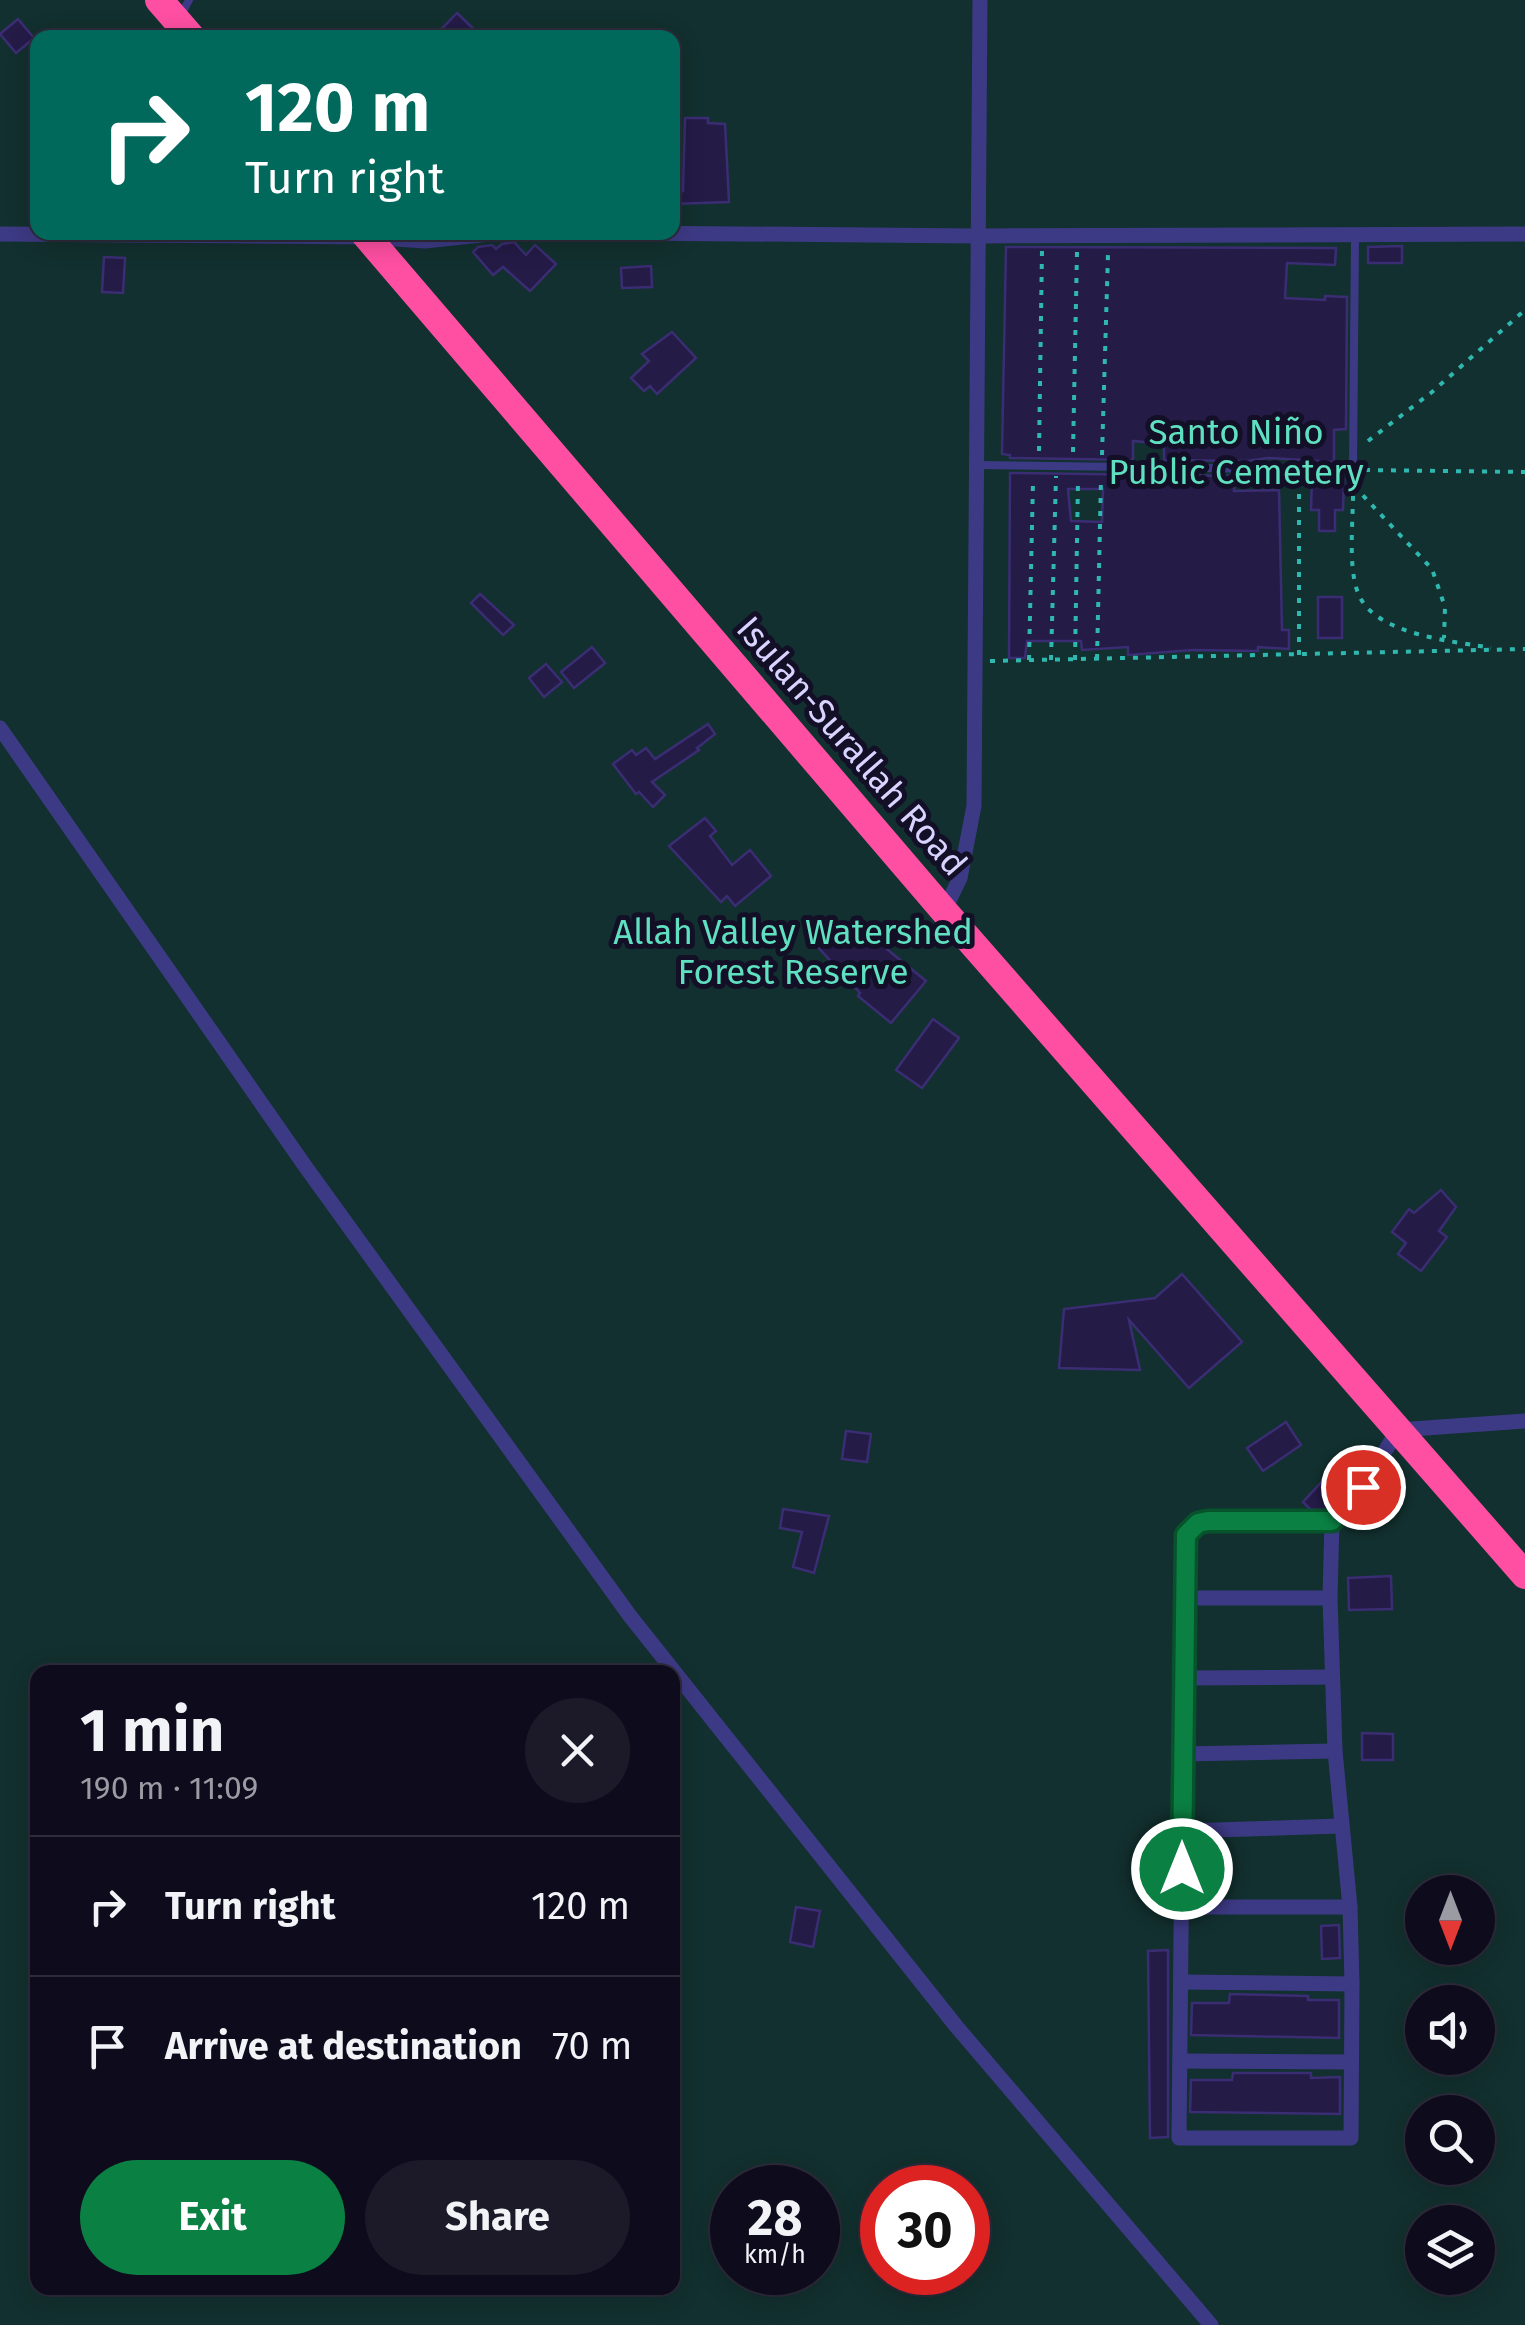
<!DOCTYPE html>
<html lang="en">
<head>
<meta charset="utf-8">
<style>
	body { margin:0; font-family:"Fira Sans",sans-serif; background:#1c1929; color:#f1f3f6; height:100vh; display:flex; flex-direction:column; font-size:38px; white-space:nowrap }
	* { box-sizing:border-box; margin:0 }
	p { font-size:32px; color:#9b9ba3 }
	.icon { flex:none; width:55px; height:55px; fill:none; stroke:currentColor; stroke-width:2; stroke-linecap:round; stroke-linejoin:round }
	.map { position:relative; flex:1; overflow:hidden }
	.panel { position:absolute; left:30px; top:1665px; width:650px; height:630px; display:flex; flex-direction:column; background:#0e0b1c; border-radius:20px; box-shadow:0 5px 25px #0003,0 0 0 2px #2e2b3b }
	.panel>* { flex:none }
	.top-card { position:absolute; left:30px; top:30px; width:650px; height:210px; border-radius:20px; box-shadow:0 5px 25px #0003,0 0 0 2px #2e2b3b; background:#00695c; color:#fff; overflow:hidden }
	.needle { width:65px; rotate:180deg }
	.tools { position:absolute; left:1405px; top:1875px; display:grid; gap:20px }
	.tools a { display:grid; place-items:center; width:90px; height:90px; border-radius:50%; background:#0e0b1c; box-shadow:0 5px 25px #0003,0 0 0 2px #2e2b3b; font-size:50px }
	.speed { position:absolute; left:710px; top:2165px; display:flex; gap:20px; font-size:50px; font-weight:700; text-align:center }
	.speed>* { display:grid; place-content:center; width:130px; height:130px; border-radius:50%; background:#0e0b1c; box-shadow:0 5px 25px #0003,0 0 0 2px #2e2b3b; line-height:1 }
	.speed small { font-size:25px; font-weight:400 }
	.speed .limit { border:15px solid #d22; background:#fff; color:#111 }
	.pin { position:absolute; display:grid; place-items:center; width:85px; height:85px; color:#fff; margin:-42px; border:5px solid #fff; border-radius:50%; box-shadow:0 2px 10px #0007 }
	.me { position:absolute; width:110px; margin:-55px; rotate:0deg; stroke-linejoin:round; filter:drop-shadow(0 0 8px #0008) }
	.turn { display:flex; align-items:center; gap:35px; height:210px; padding:0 50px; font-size:45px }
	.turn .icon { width:130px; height:130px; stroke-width:2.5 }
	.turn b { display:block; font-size:70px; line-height:85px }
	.round { display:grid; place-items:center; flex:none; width:105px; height:105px; border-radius:52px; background:#1c1929 }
	.summary { display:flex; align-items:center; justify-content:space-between; height:170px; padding:0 50px }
	h1 { font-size:60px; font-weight:700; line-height:75px }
	.action { display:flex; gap:20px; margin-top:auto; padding:20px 50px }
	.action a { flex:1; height:115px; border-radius:60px; background:#0b8043; color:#fff; font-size:40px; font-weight:700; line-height:115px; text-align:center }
	.action a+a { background:#1c1929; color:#f1f3f6 }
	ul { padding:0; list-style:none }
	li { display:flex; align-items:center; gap:30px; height:140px; padding:0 50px; border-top:2px solid #2e2b3b }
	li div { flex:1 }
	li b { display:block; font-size:38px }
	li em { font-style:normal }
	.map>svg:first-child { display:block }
	.green { fill:#12302f; fill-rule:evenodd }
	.building { fill:#241b47; stroke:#3b2d73; stroke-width:2.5; fill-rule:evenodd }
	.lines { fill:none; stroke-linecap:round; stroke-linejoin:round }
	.path { stroke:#2fb8b0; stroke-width:4; stroke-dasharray:5 8; stroke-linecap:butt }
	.lane { stroke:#3d3a85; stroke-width:8 }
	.street { stroke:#3d3a85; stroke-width:15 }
	.highway { stroke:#ff4fa3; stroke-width:28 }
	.route-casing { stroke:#07532c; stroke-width:25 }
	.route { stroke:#0b8043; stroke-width:18 }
	.labels { text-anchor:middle; stroke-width:10; stroke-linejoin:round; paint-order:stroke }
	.park-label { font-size:35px; fill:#5fe0c0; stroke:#130f26 }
	.street-label { font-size:35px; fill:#d9d4ff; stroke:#130f26 }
</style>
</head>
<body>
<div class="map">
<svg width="1525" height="2325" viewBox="0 0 1525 2325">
	<rect width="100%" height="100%" fill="#130f26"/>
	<path class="green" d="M0,0h1525v2325h-1525zM38,38h634v194h-634zM38,1672h634v616h-634zM1422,1892h56v56h-56zM1422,2002h56v56h-56zM1422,2112h56v56h-56zM732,2188h86v84h-86zM882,2188h86v84h-86zM1422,2222h56v56h-56z"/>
	<g class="building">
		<polygon points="457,13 483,38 433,38"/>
		<polygon points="18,19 34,38 16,53 0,34"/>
		<polygon points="685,118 708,118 708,123 725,124 729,202 672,204 672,195 683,191"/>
		<polygon points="514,242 526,255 535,245 556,264 530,291 503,267 493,275 473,252 478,247 492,245 496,249 502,244"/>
		<polygon points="1402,246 1402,263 1368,263 1368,247"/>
		<polygon points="1006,247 1336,248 1335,265 1287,263 1285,298 1325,300 1325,296 1347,297 1346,429 1334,430 1334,462 1268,458 1247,461 1164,460 1164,444 1133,441 1133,460 1010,458 1010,455 1002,454"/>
		<polygon points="104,257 125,258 123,293 102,292"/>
		<polygon points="651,266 652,287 622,288 621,268"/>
		<polygon points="672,332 696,358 657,394 650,386 644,391 631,378 649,361 642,354"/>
		<path d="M1010,473l224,3v15l45,-1 3,140h7v19l-31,-2v4l-65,-1 -65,5v-8l-46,3 -1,-9h-54l-2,17h-16zM1068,489h35l-1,33 -31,-1z"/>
		<polygon points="1312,477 1344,480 1343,510 1335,510 1335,531 1319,531 1319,510 1311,510"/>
		<polygon points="480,594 514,625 503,635 471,603"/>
		<rect x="1318" y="597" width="24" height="41"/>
		<polygon points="592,647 605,663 574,688 561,672"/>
		<polygon points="546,664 562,682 544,697 529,678"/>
		<polygon points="708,724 715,734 697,748 699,750 652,782 665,795 653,807 639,792 636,794 613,764 632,750 636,755 646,748 655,759"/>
		<polygon points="705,818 716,831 710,836 732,865 750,850 771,876 735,906 727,896 721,902 669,846"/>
		<polygon points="863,923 888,950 926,981 891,1023 858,996 860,993 816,945 836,927 846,939"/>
		<polygon points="933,1019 959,1038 922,1088 896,1070"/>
		<polygon points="1441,1190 1456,1207 1439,1231 1447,1237 1421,1271 1398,1254 1406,1243 1392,1232 1409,1209 1414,1213"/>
		<polygon points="1182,1274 1242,1342 1189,1388 1129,1320 1140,1370 1059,1368 1064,1309 1155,1298"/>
		<polygon points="1286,1422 1301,1445 1263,1471 1247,1448"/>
		<polygon points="846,1431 871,1434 867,1462 842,1459"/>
		<polygon points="1327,1476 1343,1491 1325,1510 1311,1510 1303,1502"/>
		<polygon points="783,1509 829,1516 814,1573 793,1567 802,1532 780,1528"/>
		<polygon points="1391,1576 1392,1609 1349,1610 1348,1578"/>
		<polygon points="1362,1733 1393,1734 1393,1760 1362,1760"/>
		<polygon points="796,1907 820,1911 813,1947 790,1942"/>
		<polygon points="1339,1925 1340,1958 1322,1959 1321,1926"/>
		<polygon points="1168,1950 1168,2137 1150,2138 1148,1951"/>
		<polygon points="1230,1994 1308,1996 1308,2000 1339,2000 1339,2038 1191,2035 1192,2003 1229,2003"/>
		<polygon points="1233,2073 1311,2073 1311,2078 1340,2077 1340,2114 1190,2112 1191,2080 1232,2080"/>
	</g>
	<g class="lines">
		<g class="path">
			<polyline points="1368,441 1432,392 1525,310"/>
			<polyline points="1039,451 1042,250"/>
			<polyline points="1073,452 1077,251"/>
			<polyline points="1102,455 1108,254"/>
			<polyline points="1365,470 1525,472"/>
			<path d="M1353,483c1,31 -6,82 5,110 16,42 95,48 133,55"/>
			<polyline points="1354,486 1432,569 1445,607 1444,638"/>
			<polyline points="1299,655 1299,484"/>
			<polyline points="1097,659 1101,479"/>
			<polyline points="1029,660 1033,481"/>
			<polyline points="1051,660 1056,476"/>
			<polyline points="1075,660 1078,481"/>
			<polyline points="990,661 1525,649"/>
		</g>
		<g class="lane">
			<polyline points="180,17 189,0"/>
			<polyline points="977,465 1353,470 1355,236"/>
		</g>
		<g class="street">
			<polyline points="522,232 977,236 1525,234"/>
			<polyline points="0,234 366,237 425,241 509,232"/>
			<polyline points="0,728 305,1166 630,1616 956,2026 1211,2325"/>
			<polyline points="944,911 960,878 974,806 980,0"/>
			<polyline points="1332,1521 1209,1521 1198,1523 1185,1535 1179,2138 1351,2138 1352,1984 1350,1907 1335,1751 1330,1598 1332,1521 1363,1487 1398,1430 1525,1421"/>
			<polyline points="1183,1598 1330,1598"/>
			<polyline points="1183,1678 1332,1677"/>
			<polyline points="1182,1754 1335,1751"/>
			<polyline points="1182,1831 1341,1826"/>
			<polyline points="1181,1907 1350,1907"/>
			<polyline points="1181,1982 1352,1984"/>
			<polyline points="1180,2061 1351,2062"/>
		</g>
		<g class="highway">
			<polyline points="159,0 192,38"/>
			<polyline points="363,232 944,911 1525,1575"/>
		</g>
	</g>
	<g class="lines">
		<defs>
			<polyline id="route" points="1182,1869 1186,1535 1198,1523 1208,1521 1332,1521 1363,1487"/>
		</defs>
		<use href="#route" class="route-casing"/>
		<use href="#route" class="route"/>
	</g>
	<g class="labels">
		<g class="park-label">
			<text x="1236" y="444">Santo Niño<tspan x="1236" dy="40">Public Cemetery</tspan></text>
			<text x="793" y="944">Allah Valley Watershed<tspan x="793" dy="40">Forest Reserve</tspan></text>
		</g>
		<g class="street-label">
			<text transform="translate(852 746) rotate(49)" y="12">Isulan-Surallah Road</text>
		</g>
	</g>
</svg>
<div class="tools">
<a><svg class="needle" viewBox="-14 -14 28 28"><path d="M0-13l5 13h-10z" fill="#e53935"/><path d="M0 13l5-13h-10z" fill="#9b9ba3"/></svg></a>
<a><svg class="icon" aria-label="sound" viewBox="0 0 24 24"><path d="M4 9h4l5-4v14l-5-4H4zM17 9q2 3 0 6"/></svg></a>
<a><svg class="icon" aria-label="search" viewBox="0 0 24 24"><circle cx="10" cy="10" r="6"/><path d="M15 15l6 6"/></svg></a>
<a><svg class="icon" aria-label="layers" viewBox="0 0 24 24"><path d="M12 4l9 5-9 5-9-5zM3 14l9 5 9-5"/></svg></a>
</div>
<div class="speed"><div>28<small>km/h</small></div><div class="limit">30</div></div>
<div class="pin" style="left:1363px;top:1487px;background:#d93025"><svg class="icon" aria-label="arrive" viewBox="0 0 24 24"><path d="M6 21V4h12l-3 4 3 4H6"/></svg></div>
<svg class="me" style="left:1182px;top:1869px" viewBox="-20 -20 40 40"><circle r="17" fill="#0b8043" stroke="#fff" stroke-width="3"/><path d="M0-11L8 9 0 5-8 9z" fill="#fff"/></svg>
<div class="top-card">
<div class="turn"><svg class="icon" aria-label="right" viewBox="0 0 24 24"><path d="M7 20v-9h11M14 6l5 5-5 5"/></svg><div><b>120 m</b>Turn right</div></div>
</div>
<section class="panel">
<div class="summary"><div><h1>1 min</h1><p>190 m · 11:09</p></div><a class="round"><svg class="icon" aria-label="close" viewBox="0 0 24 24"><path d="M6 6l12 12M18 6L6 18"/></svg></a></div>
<ul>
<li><svg class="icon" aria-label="right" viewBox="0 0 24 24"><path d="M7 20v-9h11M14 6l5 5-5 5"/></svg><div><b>Turn right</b></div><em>120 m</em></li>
<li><svg class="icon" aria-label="arrive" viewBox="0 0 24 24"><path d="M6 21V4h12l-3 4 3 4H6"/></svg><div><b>Arrive at destination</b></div><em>70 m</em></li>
</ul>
<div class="action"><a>Exit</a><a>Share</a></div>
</section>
</div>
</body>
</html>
